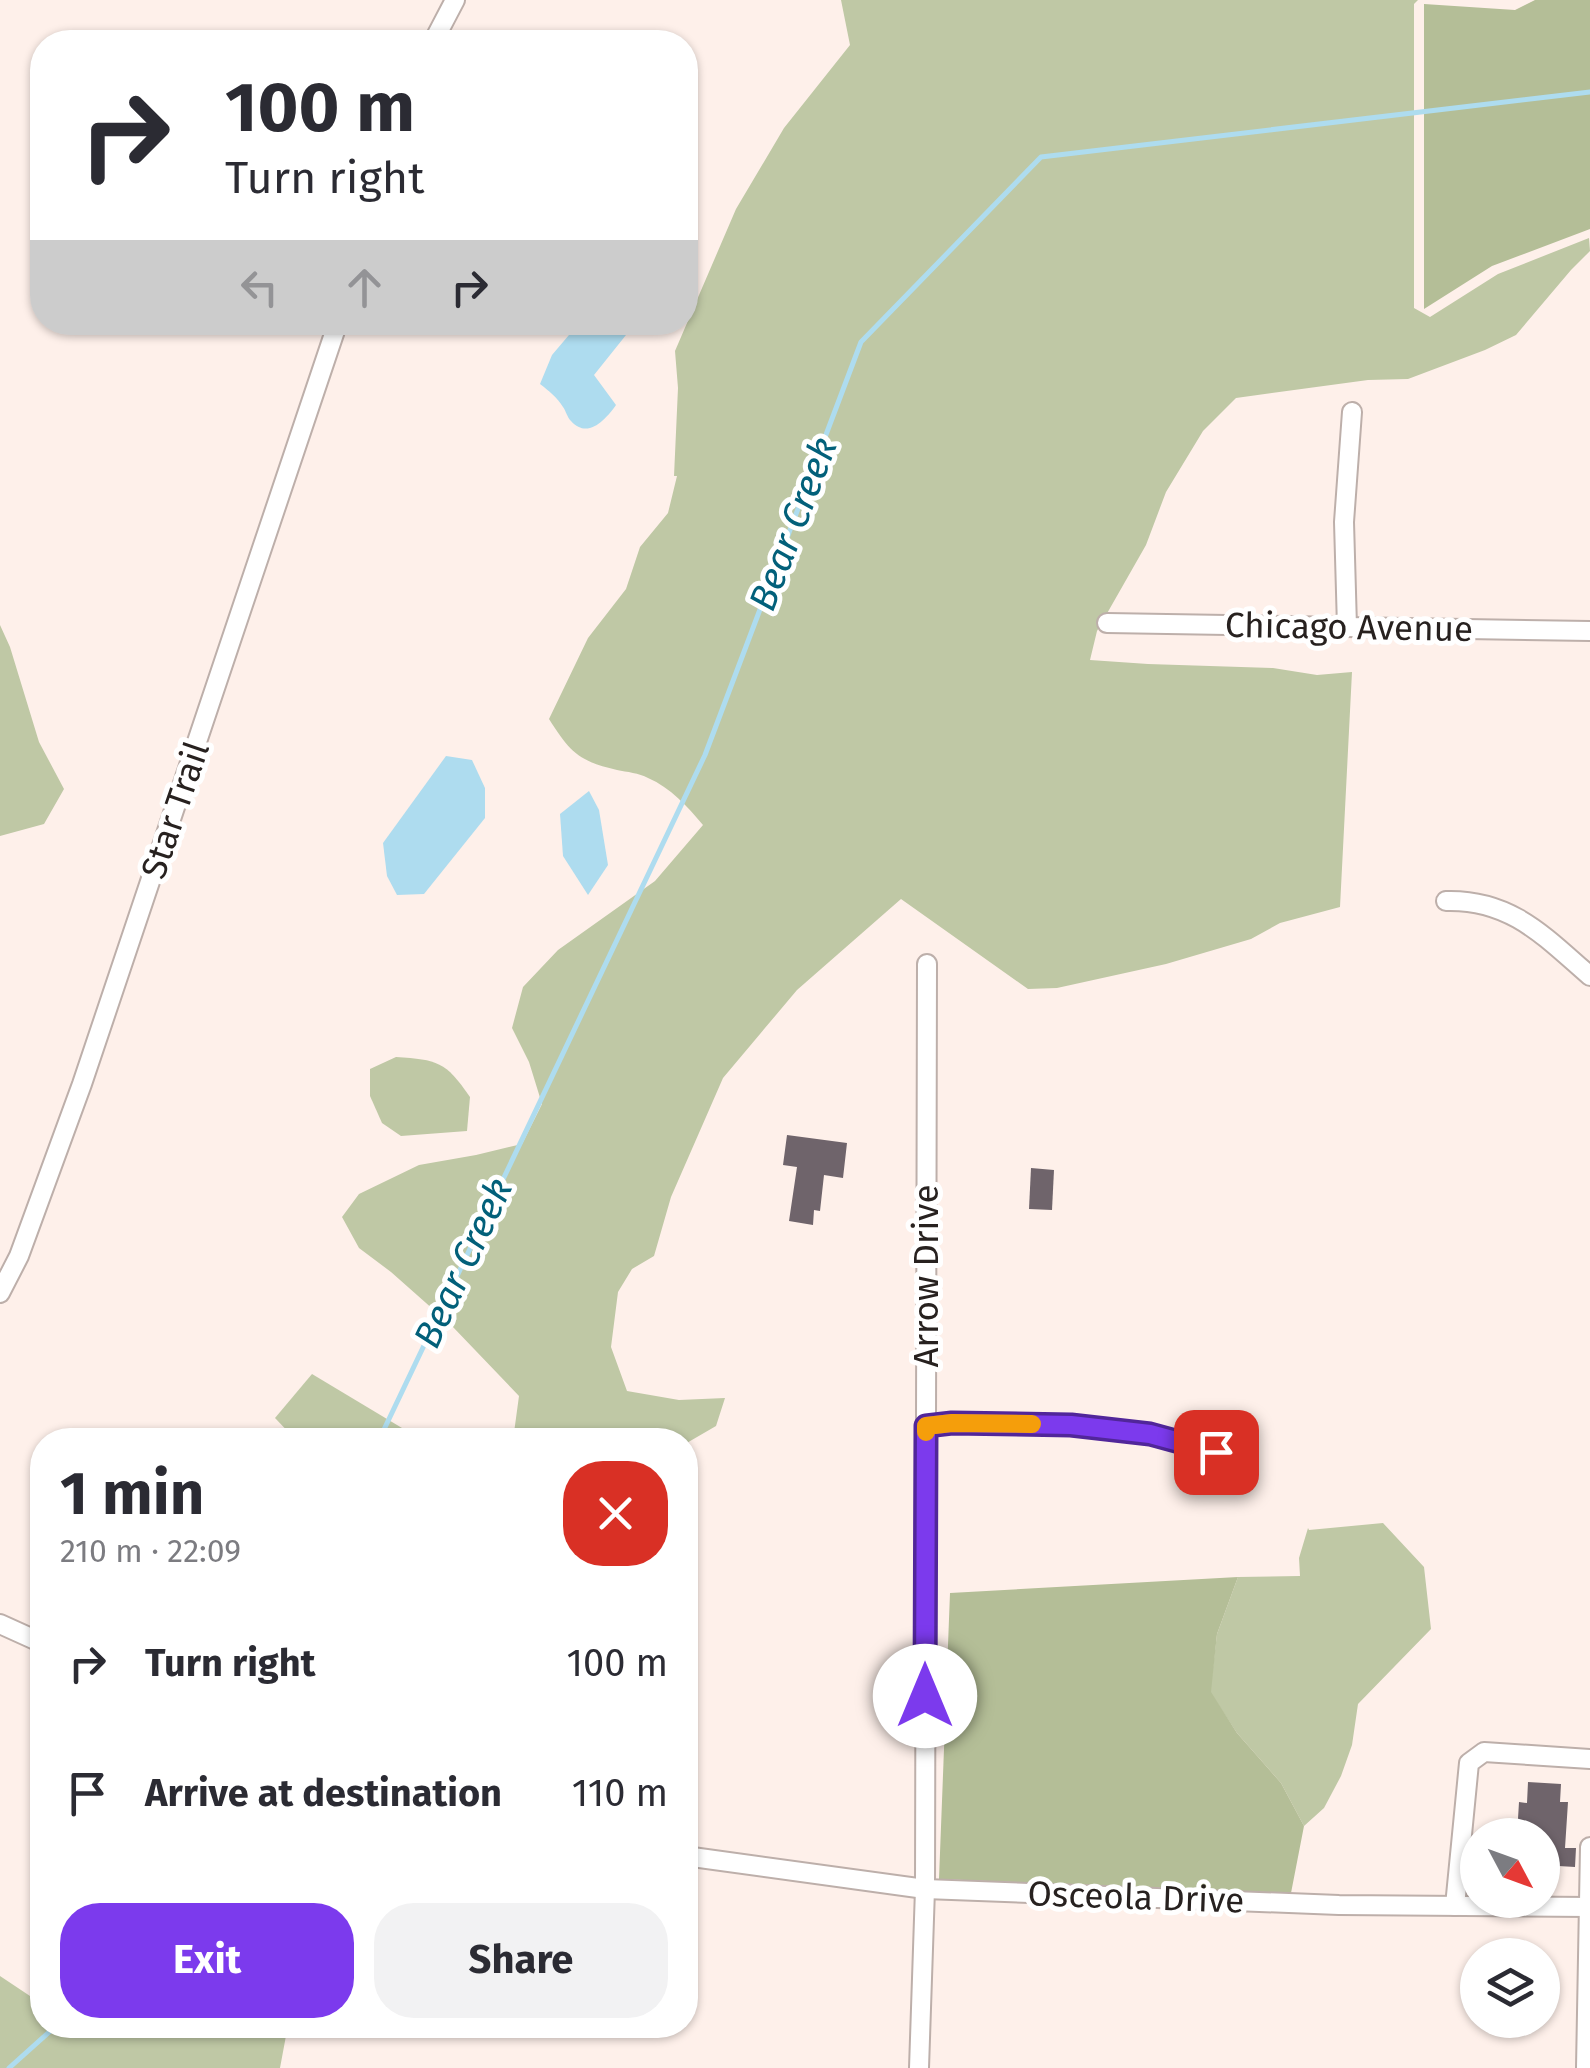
<!DOCTYPE html>
<html lang="en">
<head>
<meta charset="utf-8">
<style>
	body { margin:0; font-family:"Fira Sans",sans-serif; background:#f2f2f3; color:#2b2b33; height:100vh; display:flex; flex-direction:column; font-size:38px; white-space:nowrap }
	* { box-sizing:border-box; margin:0 }
	p { font-size:32px; color:#7c7c81 }
	.icon { flex:none; width:55px; height:55px; fill:none; stroke:currentColor; stroke-width:2; stroke-linecap:round; stroke-linejoin:round }
	.map { position:relative; flex:1; overflow:hidden }
	.panel { position:absolute; left:30px; top:1428px; width:668px; height:610px; display:flex; flex-direction:column; background:#fff; border-radius:40px; box-shadow:0 2px 8px #0004 }
	.panel>* { flex:none }
	.top-card { position:absolute; left:30px; top:30px; width:668px; height:305px; border-radius:40px; box-shadow:0 2px 8px #0004; background:#fff; color:#2b2b33; overflow:hidden }
	.needle { width:65px; rotate:131deg }
	.buttons { position:absolute; left:1460px; top:1818px; display:grid; gap:20px }
	.buttons a { display:grid; place-items:center; width:100px; height:100px; border-radius:50%; background:#fff; box-shadow:0 2px 8px #0004; font-size:50px }
	.pin { position:absolute; display:grid; place-items:center; width:85px; height:85px; color:#fff; margin:-42px; border-radius:20px; box-shadow:0 5px 15px #0006 }
	.me { position:absolute; width:110px; margin:-55px; rotate:0deg; stroke-linejoin:round; filter:drop-shadow(0 0 8px #0008) }
	.turn { display:flex; align-items:center; gap:35px; height:210px; padding:0 30px; font-size:45px }
	.turn .icon { width:130px; height:130px; stroke-width:2.5 }
	.turn b { display:block; font-size:70px; line-height:85px }
	.lanes { display:flex; align-items:center; height:95px; padding:0 30px; background:#0003; justify-content:center; gap:50px; direction:ltr }
	.lanes .off { opacity:.35 }
	.round { display:grid; place-items:center; flex:none; width:105px; height:105px; border-radius:40px; background:#f2f2f3 }
	.overview { display:flex; align-items:center; justify-content:space-between; height:170px; padding:0 30px }
	h1 { font-size:60px; font-weight:700; line-height:75px }
	.action { display:flex; gap:20px; margin-top:auto; padding:20px 30px }
	.action a { flex:1; height:115px; border-radius:40px; background:#7c3aed; color:#fff; font-size:40px; font-weight:700; line-height:115px; text-align:center }
	.action a+a { background:#f2f2f3; color:#2b2b33 }
	ul { padding:0; list-style:none }
	li { display:flex; align-items:center; gap:30px; height:130px; padding:0 30px }
	li div { flex:1 }
	li b { display:block; font-size:38px }
	li em { font-style:normal }
	.map>svg:first-child { display:block }
	.green { fill:#bfc8a5 }
	.forest { fill:#b4be97 }
	.water { fill:#aedcef }
	.lines { fill:none; stroke-linecap:round; stroke-linejoin:round }
	.stream { stroke:#aedcef; stroke-width:5 }
	.building { fill:#6f646b }
	.minor-casing { stroke:#bdafaa; stroke-width:22 }
	.minor { stroke:#fff; stroke-width:18 }
	.route-casing { stroke:#51269a; stroke-width:25 }
	.route { stroke:#7c3aed; stroke-width:18 }
	.slow { stroke:#f59e0b; stroke-width:18 }
	.labels { text-anchor:middle; stroke-width:10; stroke-linejoin:round; paint-order:stroke }
	.street-label { font-size:35px; fill:#27211f; stroke:#fff }
	.water-label { font-size:38px; font-style:italic; fill:#02607a; stroke:#fff }
</style>
</head>
<body>
<div class="map">
<svg width="1590" height="2068" viewBox="0 0 1590 2068">
	<rect width="100%" height="100%" fill="#fef0ea"/>
	<g class="green">
		<path d="M841,0h577l-4,4v304l16,9 68,-43 91,-36 1,13 -19,19 -55,65 -31,15 -77,29 -40,1 -132,18 -33,33 -37,61 -20,53 -49,86 -7,29 58,4 125,4 44,7 35,-3 -12,235 -60,16 -29,16 -85,25 -109,24 -29,1 -127,-90 -104,91 -74,88 -52,119 -17,59 -22,13 -14,23 -7,55 16,44 52,9 46,-2 -9,28 -31,18v-4h-172l6,-44 -67,-70 -61,-54 -32,-24 -17,-31 17,-23 60,-29 57,-10 46,-11 20,-40 -13,-42 -17,-34 11,-41 35,-37 97,-69 48,-56c-16,-19 -32,-37 -55,-47 -9,-5 -21,-6 -31,-8 -39,-9 -47,-18 -68,-51l39,-81 38,-49 14,-42 28,-34 9,-37h-3l4,-88 -3,-37 61,-142 48,-81 66,-83z"/>
		<polygon points="0,625 10,647 39,742 64,789 44,824 0,836"/>
		<path d="M396,1057c42,3 49,4 74,40l-3,34 -66,5 -19,-13 -12,-27v-27z"/>
		<polygon points="312,1374 422,1440 296,1440 275,1418"/>
		<polygon points="1383,1523 1424,1567 1431,1629 1358,1704 1352,1745 1341,1776 1324,1808 1304,1826 1281,1783 1237,1733 1210,1692 1217,1634 1238,1577 1300,1576 1299,1558 1308,1528 1309,1530"/>
		<polygon points="0,1976 42,2004 42,2025 288,2025 280,2068 0,2068"/>
	</g>
	<g class="forest">
		<polygon points="1535,0 1590,0 1590,229 1492,266 1424,309 1424,4 1515,10"/>
		<polygon points="1238,1577 1217,1634 1211,1692 1237,1733 1281,1783 1304,1826 1291,1893 939,1879 950,1593"/>
	</g>
	<g class="water">
		<path d="M580,322l31,1 15,12 -32,40 22,30c-10,14 -28,35 -45,16 -4,-4 -5,-10 -8,-14 -6,-10 -14,-16 -23,-23l12,-29z"/>
		<polygon points="446,756 472,760 485,788 485,818 424,894 397,895 387,876 383,843"/>
		<polygon points="589,791 599,810 608,865 588,895 563,856 560,814"/>
	</g>
	<g class="lines">
		<g class="stream">
			<polyline points="379,1440 705,755 861,342 1041,157 1590,92"/>
			<polyline points="9,2068 57,2025"/>
		</g>
	</g>
	<g class="building">
		<polygon points="787,1135 847,1143 843,1178 824,1175 820,1211 814,1210 813,1225 789,1221 797,1167 783,1165"/>
		<polygon points="1031,1168 1054,1170 1052,1210 1029,1209"/>
		<polygon points="1528,1782 1561,1784 1560,1802 1568,1802 1565,1848 1576,1848 1575,1867 1542,1865 1542,1835 1517,1835 1519,1802 1527,1803"/>
	</g>
	<g class="lines">
		<defs>
			<g id="minor">
				<polyline points="433,42 455,0"/>
				<polyline points="1107,623 1590,631"/>
				<polyline points="1347,627 1344,522 1352,412"/>
				<path d="M1446,901c65,-2 99,36 144,75"/>
				<polyline points="0,1293 19,1256 82,1084 338,322"/>
				<polyline points="926,1426 952,1423 1071,1425 1149,1434 1216,1452"/>
				<polyline points="0,1624 42,1643"/>
				<polyline points="685,1856 925,1889 1339,1905 1590,1907"/>
				<polyline points="1455,1906 1469,1763 1484,1752 1590,1759"/>
				<polyline points="919,2068 925,1889 927,964"/>
				<polyline points="1586,2068 1590,1847"/>
			</g>
		</defs>
		<use href="#minor" class="minor-casing"/>
		<use href="#minor" class="minor"/>
	</g>
	<g class="lines">
		<defs>
			<polyline id="route" points="925,1696 926,1426 952,1423 1071,1425 1150,1434 1216,1452"/>
		</defs>
		<use href="#route" class="route-casing"/>
		<use href="#route" class="route"/>
		<polyline class="slow" points="926,1432 926,1426 952,1423 1032,1424"/>
	</g>
	<g class="labels">
		<g class="street-label">
			<text transform="translate(1349 627) rotate(1)" y="12">Chicago Avenue</text>
			<text transform="translate(175 810) rotate(-71)" y="12">Star Trail</text>
			<text transform="translate(926 1276) rotate(-90)" y="12">Arrow Drive</text>
			<text transform="translate(1136 1897) rotate(2)" y="12">Osceola Drive</text>
		</g>
		<g class="water-label">
			<text transform="translate(793 524) rotate(-69)" y="13">Bear Creek</text>
			<text transform="translate(463 1263) rotate(-65)" y="13">Bear Creek</text>
		</g>
	</g>
</svg>
<div class="buttons">
<a><svg class="needle" viewBox="-14 -14 28 28"><path d="M0-13l5 13h-10z" fill="#e53935"/><path d="M0 13l5-13h-10z" fill="#7c7c81"/></svg></a>
<a><svg class="icon" aria-label="layers" viewBox="0 0 24 24"><path d="M12 4l9 5-9 5-9-5zM3 14l9 5 9-5"/></svg></a>
</div>
<div class="pin" style="left:1216px;top:1452px;background:#d93025"><svg class="icon" aria-label="arrive" viewBox="0 0 24 24"><path d="M6 21V4h12l-3 4 3 4H6"/></svg></div>
<svg class="me" style="left:925px;top:1696px" viewBox="-20 -20 40 40"><circle r="19" fill="#fff"/><path d="M0-13L10 11 0 6-10 11z" fill="#7c3aed"/></svg>
<div class="top-card">
<div class="turn"><svg class="icon" aria-label="right" viewBox="0 0 24 24"><path d="M7 20v-9h11M14 6l5 5-5 5"/></svg><div><b>100 m</b>Turn right</div></div>
<div class="lanes"><svg class="icon off" aria-label="left" viewBox="0 0 24 24"><path d="M17 20v-9H6M10 6l-5 5 5 5"/></svg><svg class="icon off" aria-label="ahead" viewBox="0 0 24 24"><path d="M12 20V5M6 11l6-6 6 6"/></svg><svg class="icon" aria-label="right" viewBox="0 0 24 24"><path d="M7 20v-9h11M14 6l5 5-5 5"/></svg></div>
</div>
<section class="panel">
<div class="overview"><div><h1>1 min</h1><p>210 m · 22:09</p></div><a class="round" style="background:#d93025;color:#fff"><svg class="icon" aria-label="close" viewBox="0 0 24 24"><path d="M6 6l12 12M18 6L6 18"/></svg></a></div>
<ul>
<li><svg class="icon" aria-label="right" viewBox="0 0 24 24"><path d="M7 20v-9h11M14 6l5 5-5 5"/></svg><div><b>Turn right</b></div><em>100 m</em></li>
<li><svg class="icon" aria-label="arrive" viewBox="0 0 24 24"><path d="M6 21V4h12l-3 4 3 4H6"/></svg><div><b>Arrive at destination</b></div><em>110 m</em></li>
</ul>
<div class="action"><a>Exit</a><a>Share</a></div>
</section>
</div>
</body>
</html>
